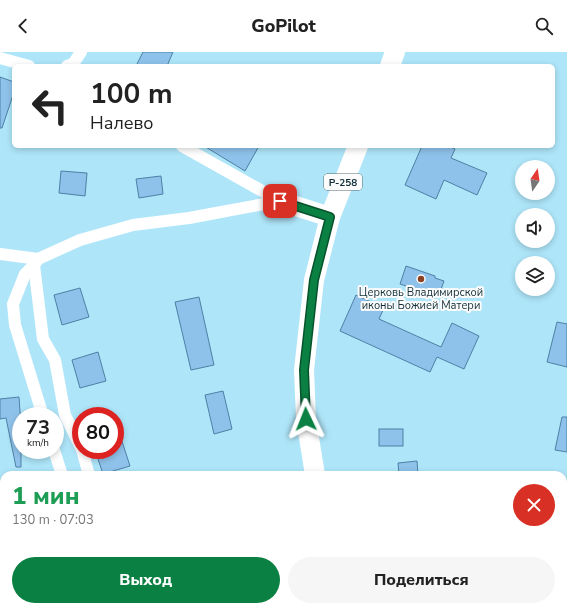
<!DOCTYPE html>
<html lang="ru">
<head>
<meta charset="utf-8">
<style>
	body { margin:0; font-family:"Nunito Sans",sans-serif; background:#f6f6f6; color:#222; height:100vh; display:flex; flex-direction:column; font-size:15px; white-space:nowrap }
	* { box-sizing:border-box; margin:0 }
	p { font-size:13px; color:#767676 }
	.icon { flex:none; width:22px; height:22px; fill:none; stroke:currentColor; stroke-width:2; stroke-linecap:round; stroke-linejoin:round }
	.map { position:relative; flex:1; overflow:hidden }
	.details { position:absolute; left:0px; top:419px; width:567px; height:140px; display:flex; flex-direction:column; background:#fff; border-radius:12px 12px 0 0; box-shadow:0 2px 6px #0003 }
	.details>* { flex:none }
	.guide { position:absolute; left:12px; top:12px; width:543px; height:84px; border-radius:6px; box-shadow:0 2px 6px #0003; background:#fff; color:#222; overflow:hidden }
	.needle { width:26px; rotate:13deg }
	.controls { position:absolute; left:515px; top:108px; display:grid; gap:8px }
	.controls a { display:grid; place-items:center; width:40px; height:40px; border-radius:50%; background:#fff; box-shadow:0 2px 6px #0003; font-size:20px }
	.speed { position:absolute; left:12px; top:355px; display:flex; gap:8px; font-size:20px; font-weight:700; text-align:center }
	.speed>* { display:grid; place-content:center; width:52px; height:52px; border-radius:50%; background:#fff; box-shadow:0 2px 6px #0003; line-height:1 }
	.speed small { font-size:10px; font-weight:400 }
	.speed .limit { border:6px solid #d22; background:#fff; color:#111 }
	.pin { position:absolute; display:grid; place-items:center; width:34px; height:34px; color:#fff; margin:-17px; border-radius:8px; box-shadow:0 2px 6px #0006 }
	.me { position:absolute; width:44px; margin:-22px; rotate:358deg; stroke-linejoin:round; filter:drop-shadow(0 0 3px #0008) }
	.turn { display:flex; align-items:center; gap:14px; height:84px; padding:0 12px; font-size:18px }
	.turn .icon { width:52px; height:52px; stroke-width:2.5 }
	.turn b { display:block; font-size:28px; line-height:34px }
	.round { display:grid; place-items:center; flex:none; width:42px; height:42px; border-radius:21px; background:#f6f6f6 }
	.head { display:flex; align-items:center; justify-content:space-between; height:68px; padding:0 12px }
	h1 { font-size:24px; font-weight:800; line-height:30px; color:#1e9e55 }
	.button { display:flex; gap:8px; margin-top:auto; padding:8px 12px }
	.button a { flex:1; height:46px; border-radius:24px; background:#0b8043; color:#fff; font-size:16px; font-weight:800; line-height:46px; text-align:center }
	.button a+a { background:#f6f6f6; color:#222 }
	header { display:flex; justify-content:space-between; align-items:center; height:52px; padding:0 12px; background:#fff; font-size:18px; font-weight:800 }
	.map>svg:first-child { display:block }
	.building { fill:#8fc2ea; stroke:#4f80a5 }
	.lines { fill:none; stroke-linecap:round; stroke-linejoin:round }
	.minor { stroke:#fff; stroke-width:12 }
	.trunk { stroke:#fff; stroke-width:20 }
	.route-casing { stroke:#07532c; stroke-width:10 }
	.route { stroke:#0b8043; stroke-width:7 }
	.poi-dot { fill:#8b4323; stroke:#fcfcfc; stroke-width:1.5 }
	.labels { text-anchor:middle; stroke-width:4; stroke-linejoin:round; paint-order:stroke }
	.shield { fill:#fcfcfc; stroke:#576b72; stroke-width:1 }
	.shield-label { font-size:10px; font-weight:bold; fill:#102d37 }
	.poi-label { font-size:11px; fill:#102d37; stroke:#fcfcfc }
</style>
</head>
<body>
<header><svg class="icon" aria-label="back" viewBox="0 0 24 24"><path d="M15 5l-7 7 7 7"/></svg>GoPilot<svg class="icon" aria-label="search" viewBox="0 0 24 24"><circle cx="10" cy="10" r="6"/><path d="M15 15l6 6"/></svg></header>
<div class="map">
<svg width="567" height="559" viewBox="0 0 567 559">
	<rect width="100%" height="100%" fill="#aee5f9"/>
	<g class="building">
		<polygon points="143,0 173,0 167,14 136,14"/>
		<polygon points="0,25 14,30 14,40 2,76 0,76"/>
		<polygon points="204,94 259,94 245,119"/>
		<polygon points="422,94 449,94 455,97 451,106 487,121 477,143 444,128 436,147 405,133"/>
		<polygon points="61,119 87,121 85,144 59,141"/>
		<polygon points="161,124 163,142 139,146 136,127"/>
		<polygon points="406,214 435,224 435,226 444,229 439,243 430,240 429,242 400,232"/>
		<polygon points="80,236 89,265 62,273 54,243"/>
		<polygon points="356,243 384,256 379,267 441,295 452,271 479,284 464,317 437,305 430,320 340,279"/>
		<polygon points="199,245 214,313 191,318 175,250"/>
		<polygon points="557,270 567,272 567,315 547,310"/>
		<polygon points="98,300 106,329 80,336 72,308"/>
		<polygon points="223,339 232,377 214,382 205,343"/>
		<polygon points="19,345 21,374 21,415 16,415 6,366 0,367 0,347"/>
		<polygon points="562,365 567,365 567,400 555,398"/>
		<polygon points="115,374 117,374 130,414 103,422 95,398 115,398"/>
		<rect x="379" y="377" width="24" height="17"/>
		<polygon points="417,409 418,423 399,423 398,411"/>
	</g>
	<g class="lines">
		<g class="minor">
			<polyline points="0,6 29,14"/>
			<polyline points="67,14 73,12 81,0"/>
			<polyline points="182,94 280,149"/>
			<polyline points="0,202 38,207 80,188 133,173 189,166 280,149"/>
			<polyline points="37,209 34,213 25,222 13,252 15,273 43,364"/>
			<polyline points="34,213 43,287 55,308 65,363 81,396"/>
			<polyline points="54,398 62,423"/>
			<polyline points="82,398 89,423"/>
			<polyline points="103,555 104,559"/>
			<polyline points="125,555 126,559"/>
		</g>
		<g class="trunk">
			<polyline points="390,14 395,0"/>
			<polyline points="280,149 330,165"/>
			<polyline points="315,423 306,367 304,318 314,228 330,165 358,94"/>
			<polyline points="346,555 347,559"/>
		</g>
	</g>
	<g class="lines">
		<defs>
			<polyline id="route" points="280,149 330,165 314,228 304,318 306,367"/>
		</defs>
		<use href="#route" class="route-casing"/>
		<use href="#route" class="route"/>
	</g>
	<circle class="poi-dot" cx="421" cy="227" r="4"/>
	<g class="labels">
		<rect class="shield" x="324" y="122" width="38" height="16" rx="3"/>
		<g class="shield-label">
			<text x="343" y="134">Р-258</text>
		</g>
		<g class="poi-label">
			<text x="421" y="244">Церковь Владимирской<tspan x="421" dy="13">иконы Божией Матери</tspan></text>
		</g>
	</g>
</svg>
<div class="controls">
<a><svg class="needle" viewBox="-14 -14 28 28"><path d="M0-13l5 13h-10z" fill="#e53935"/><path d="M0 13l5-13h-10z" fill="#767676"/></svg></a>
<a><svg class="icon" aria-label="sound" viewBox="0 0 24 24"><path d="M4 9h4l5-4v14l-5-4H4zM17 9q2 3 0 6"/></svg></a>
<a><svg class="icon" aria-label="layers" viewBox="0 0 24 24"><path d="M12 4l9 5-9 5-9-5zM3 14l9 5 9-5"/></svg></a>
</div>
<div class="speed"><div>73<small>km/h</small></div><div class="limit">80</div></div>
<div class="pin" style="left:280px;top:149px;background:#d93025"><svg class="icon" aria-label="arrive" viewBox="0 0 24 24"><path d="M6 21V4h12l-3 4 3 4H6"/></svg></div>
<svg class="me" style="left:306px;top:367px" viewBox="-20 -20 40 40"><path d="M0-17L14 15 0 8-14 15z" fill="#0b8043" stroke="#fff" stroke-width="4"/></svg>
<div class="guide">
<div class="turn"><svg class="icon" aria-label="left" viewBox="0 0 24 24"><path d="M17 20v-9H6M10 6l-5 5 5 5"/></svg><div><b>100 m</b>Налево</div></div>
</div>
<section class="details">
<div class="head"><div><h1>1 мин</h1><p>130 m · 07:03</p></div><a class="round" style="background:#d93025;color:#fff"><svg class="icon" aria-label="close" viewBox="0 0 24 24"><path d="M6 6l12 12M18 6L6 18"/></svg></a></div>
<div class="button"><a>Выход</a><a>Поделиться</a></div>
</section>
</div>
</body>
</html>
